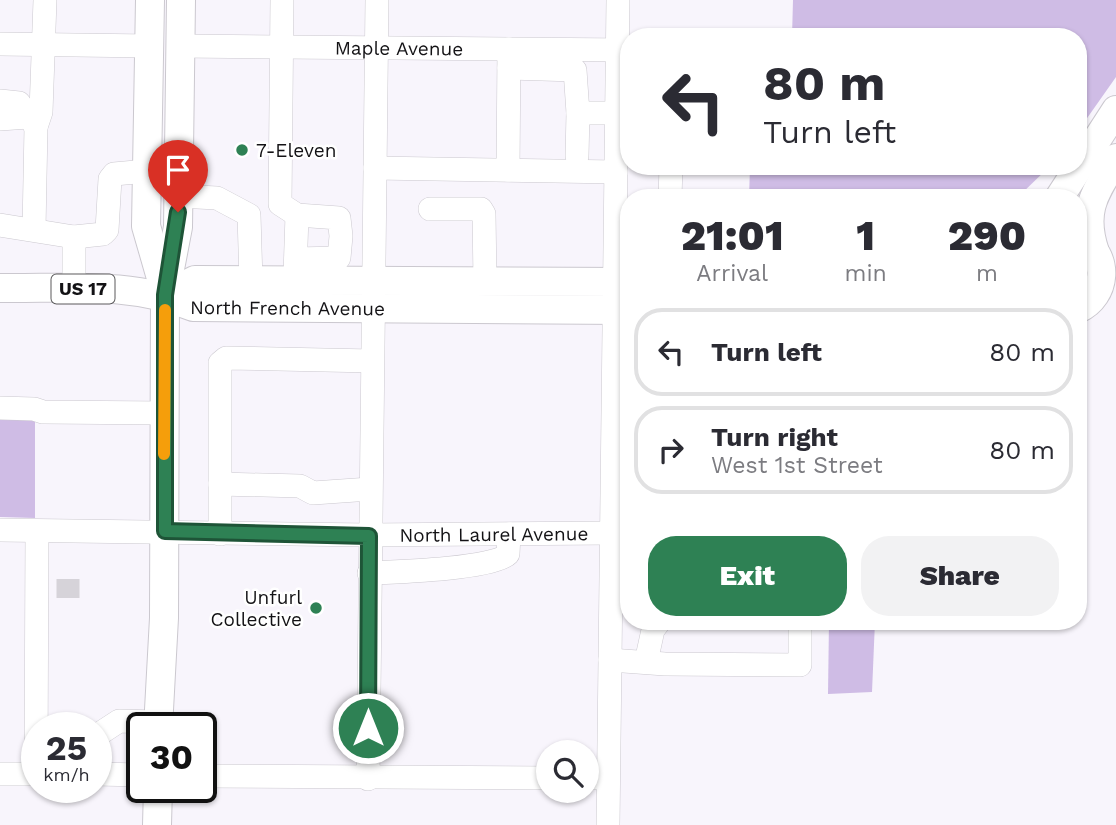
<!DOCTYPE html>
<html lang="en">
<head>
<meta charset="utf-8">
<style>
	body { margin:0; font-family:"Work Sans",sans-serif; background:#f2f2f3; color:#2b2b33; height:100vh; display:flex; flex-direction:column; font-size:26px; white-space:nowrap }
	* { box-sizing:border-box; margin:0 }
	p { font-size:23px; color:#7c7c81 }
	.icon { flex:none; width:38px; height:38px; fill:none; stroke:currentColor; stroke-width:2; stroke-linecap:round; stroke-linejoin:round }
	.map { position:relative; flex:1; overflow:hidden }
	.side { position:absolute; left:620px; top:189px; width:467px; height:441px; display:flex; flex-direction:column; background:#fff; border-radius:28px; box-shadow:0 2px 5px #0004 }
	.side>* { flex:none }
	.hud { position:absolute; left:620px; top:28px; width:467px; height:147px; border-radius:28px; box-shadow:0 2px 5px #0004; background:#fff; color:#2b2b33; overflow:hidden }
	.fabs { position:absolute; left:536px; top:740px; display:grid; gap:14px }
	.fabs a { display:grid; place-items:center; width:63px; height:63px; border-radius:50%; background:#fff; box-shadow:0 2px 5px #0004; font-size:35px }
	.speed { position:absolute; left:21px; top:712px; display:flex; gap:14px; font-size:35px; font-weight:700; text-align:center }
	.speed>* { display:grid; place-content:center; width:91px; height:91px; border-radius:50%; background:#fff; box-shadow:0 2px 5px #0004; line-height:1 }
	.speed small { font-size:18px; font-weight:400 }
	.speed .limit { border:4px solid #111; border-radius:10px; background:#fff; color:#111 }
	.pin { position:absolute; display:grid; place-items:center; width:60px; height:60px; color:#fff; margin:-72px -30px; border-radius:50% 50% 50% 0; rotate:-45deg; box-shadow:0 0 7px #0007 }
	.pin .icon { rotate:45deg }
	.me { position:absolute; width:77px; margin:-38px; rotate:0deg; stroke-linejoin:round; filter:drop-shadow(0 0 5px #0008) }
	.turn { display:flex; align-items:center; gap:24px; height:147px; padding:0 28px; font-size:32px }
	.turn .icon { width:91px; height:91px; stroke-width:2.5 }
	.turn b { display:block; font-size:49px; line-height:60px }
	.eta { display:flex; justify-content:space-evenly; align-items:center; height:119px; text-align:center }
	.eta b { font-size:42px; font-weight:800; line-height:49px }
	.action { display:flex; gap:14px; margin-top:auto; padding:14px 28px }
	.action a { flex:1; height:80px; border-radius:28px; background:#2e8154; color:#fff; font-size:28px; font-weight:800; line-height:80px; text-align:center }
	.action a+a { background:#f2f2f3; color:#2b2b33 }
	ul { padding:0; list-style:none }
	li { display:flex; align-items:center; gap:21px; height:88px; margin:0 14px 10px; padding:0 14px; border:4px solid #e1e1e2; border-radius:28px }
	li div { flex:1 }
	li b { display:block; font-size:26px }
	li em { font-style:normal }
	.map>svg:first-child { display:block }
	.green { fill:#cfbce5 }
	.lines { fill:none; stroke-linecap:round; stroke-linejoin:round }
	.minor-tunnel { stroke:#d6d3d9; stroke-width:23; stroke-dasharray:23 11; stroke-linecap:butt }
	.minor-casing { stroke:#cbc8cf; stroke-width:24 }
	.major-casing { stroke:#cbc8cf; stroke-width:30 }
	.minor { stroke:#fff; stroke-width:23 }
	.major { stroke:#fff; stroke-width:28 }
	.route-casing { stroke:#1e5437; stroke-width:18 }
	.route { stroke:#2e8154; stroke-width:12 }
	.slow { stroke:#f59e0b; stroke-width:12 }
	.poi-dot { fill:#2e8154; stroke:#fff; stroke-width:2.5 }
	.labels { text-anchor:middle; stroke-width:5; stroke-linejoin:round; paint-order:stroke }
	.shield { fill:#fff; stroke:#5a595b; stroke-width:2 }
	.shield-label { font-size:18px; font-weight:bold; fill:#131215 }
	.street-label { font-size:19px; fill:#131215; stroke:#fff }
	.poi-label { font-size:19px; fill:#131215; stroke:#fff; text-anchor:start }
</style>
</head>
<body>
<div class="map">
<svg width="1116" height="825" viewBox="0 0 1116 825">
	<rect width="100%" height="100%" fill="#f8f5fc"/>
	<g class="green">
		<polygon points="793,0 1116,0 1116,77 1078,131 1078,37 835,37 829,31 821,37 792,37"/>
		<polygon points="750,166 1050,166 1017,198 749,198"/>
		<polygon points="0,414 35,414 35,518 0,517"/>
		<polygon points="829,621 875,621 872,692 828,694"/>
	</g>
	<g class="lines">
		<polyline class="minor-tunnel" points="68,598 68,579"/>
		<defs>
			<g id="minor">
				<polyline points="282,0 280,204 297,215 339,218 341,236 339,258 296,259"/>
				<polyline points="0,44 150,46"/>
				<path id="s1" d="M180,46l448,4"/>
				<polyline points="509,68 575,70 578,113"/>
				<polyline points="0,101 19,103 36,127"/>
				<polyline points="0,119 28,117"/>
				<polyline points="577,156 578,113 617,113"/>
				<polyline points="375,168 616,172"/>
				<polyline points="508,170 509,49"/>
				<polyline points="178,196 217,198 249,215 251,281"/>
				<polyline points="670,198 671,166"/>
				<polyline points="430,209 481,209 484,214 485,281"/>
				<polyline points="0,225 74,237 74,289"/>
				<polyline points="34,229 36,127 41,112 45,0"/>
				<polyline points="74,237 103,234 107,230 110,179 114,174 147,171"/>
				<polyline points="295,275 297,215"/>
				<polyline points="0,408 34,409 43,412 164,413"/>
				<polyline points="220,484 300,486 313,493 370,489"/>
				<path id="s2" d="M0,530l369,5 242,-2"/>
				<polyline points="220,534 220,363 226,358 372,361"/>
				<path d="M369,573c24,-1 125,-4 139,-19l1,-20"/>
				<polyline points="610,660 665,664 800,665 800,621"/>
				<polyline points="646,662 653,630 660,621"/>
				<polyline points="96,736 119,721 158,722"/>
				<polyline points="0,774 37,774"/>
				<polyline points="36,774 37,531"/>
				<polyline points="96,774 142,775"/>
				<polyline points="201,776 548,778"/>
				<polyline points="586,778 608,778"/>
				<polyline points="368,779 377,0"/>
				<polyline points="608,825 618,0"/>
			</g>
			<g id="major">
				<polyline points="150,0 146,226 163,285"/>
				<polyline points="1059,198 1116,110"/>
				<path d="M1095,252c-14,-42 0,-59 21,-94"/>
				<path id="s3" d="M0,288c64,1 133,-7 193,19l435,3"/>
				<polyline points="165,295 195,280 628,282"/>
				<path d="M1078,309c29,-13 32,-54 3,-69"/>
				<polyline points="158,728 164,618 165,295 178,227 181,0"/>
				<polyline points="157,825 158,788"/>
			</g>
		</defs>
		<use href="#minor" class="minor-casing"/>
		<use href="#major" class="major-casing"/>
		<use href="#minor" class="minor"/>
		<use href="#major" class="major"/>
	</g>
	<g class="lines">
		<defs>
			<polyline id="route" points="178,212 165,295 165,531 369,536 368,728"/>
		</defs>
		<use href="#route" class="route-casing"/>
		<use href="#route" class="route"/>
		<polyline class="slow" points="164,454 165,310"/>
	</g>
	<g class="poi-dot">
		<circle cx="242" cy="150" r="7"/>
		<circle cx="316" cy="608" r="7"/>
	</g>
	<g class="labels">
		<rect class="shield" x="51.5" y="274.5" width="63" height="29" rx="5"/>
		<g class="shield-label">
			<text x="83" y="295">US 17</text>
		</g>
		<g class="street-label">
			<text dy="7" stroke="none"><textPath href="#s1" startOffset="219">Maple Avenue</textPath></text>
			<text dy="7" stroke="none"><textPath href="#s3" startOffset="290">North French Avenue</textPath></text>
			<text dy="7" stroke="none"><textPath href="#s2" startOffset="494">North Laurel Avenue</textPath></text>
		</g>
		<g class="poi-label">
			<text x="256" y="157">7-Eleven</text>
			<text x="302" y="604" text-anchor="end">Unfurl<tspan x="302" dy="22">Collective</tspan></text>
		</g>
	</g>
</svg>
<div class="fabs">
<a><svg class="icon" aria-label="search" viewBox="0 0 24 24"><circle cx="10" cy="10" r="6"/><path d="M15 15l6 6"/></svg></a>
</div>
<div class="speed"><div>25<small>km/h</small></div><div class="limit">30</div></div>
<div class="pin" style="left:178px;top:212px;background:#d93025"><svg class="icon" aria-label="arrive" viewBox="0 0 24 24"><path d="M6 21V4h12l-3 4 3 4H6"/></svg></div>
<svg class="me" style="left:368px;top:728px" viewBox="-20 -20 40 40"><circle r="17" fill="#2e8154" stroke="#fff" stroke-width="3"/><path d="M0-11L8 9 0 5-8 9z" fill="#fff"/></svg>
<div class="hud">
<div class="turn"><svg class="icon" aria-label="left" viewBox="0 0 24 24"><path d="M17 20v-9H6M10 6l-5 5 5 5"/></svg><div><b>80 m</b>Turn left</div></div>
</div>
<section class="side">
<div class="eta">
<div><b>21:01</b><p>Arrival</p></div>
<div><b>1</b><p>min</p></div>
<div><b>290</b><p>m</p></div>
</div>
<ul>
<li><svg class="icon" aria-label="left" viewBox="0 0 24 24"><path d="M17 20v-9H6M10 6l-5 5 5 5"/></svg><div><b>Turn left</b></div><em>80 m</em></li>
<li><svg class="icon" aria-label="right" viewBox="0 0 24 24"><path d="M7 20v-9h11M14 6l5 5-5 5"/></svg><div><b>Turn right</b><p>West 1st Street</p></div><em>80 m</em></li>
</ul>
<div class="action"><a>Exit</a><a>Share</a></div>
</section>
</div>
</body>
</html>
